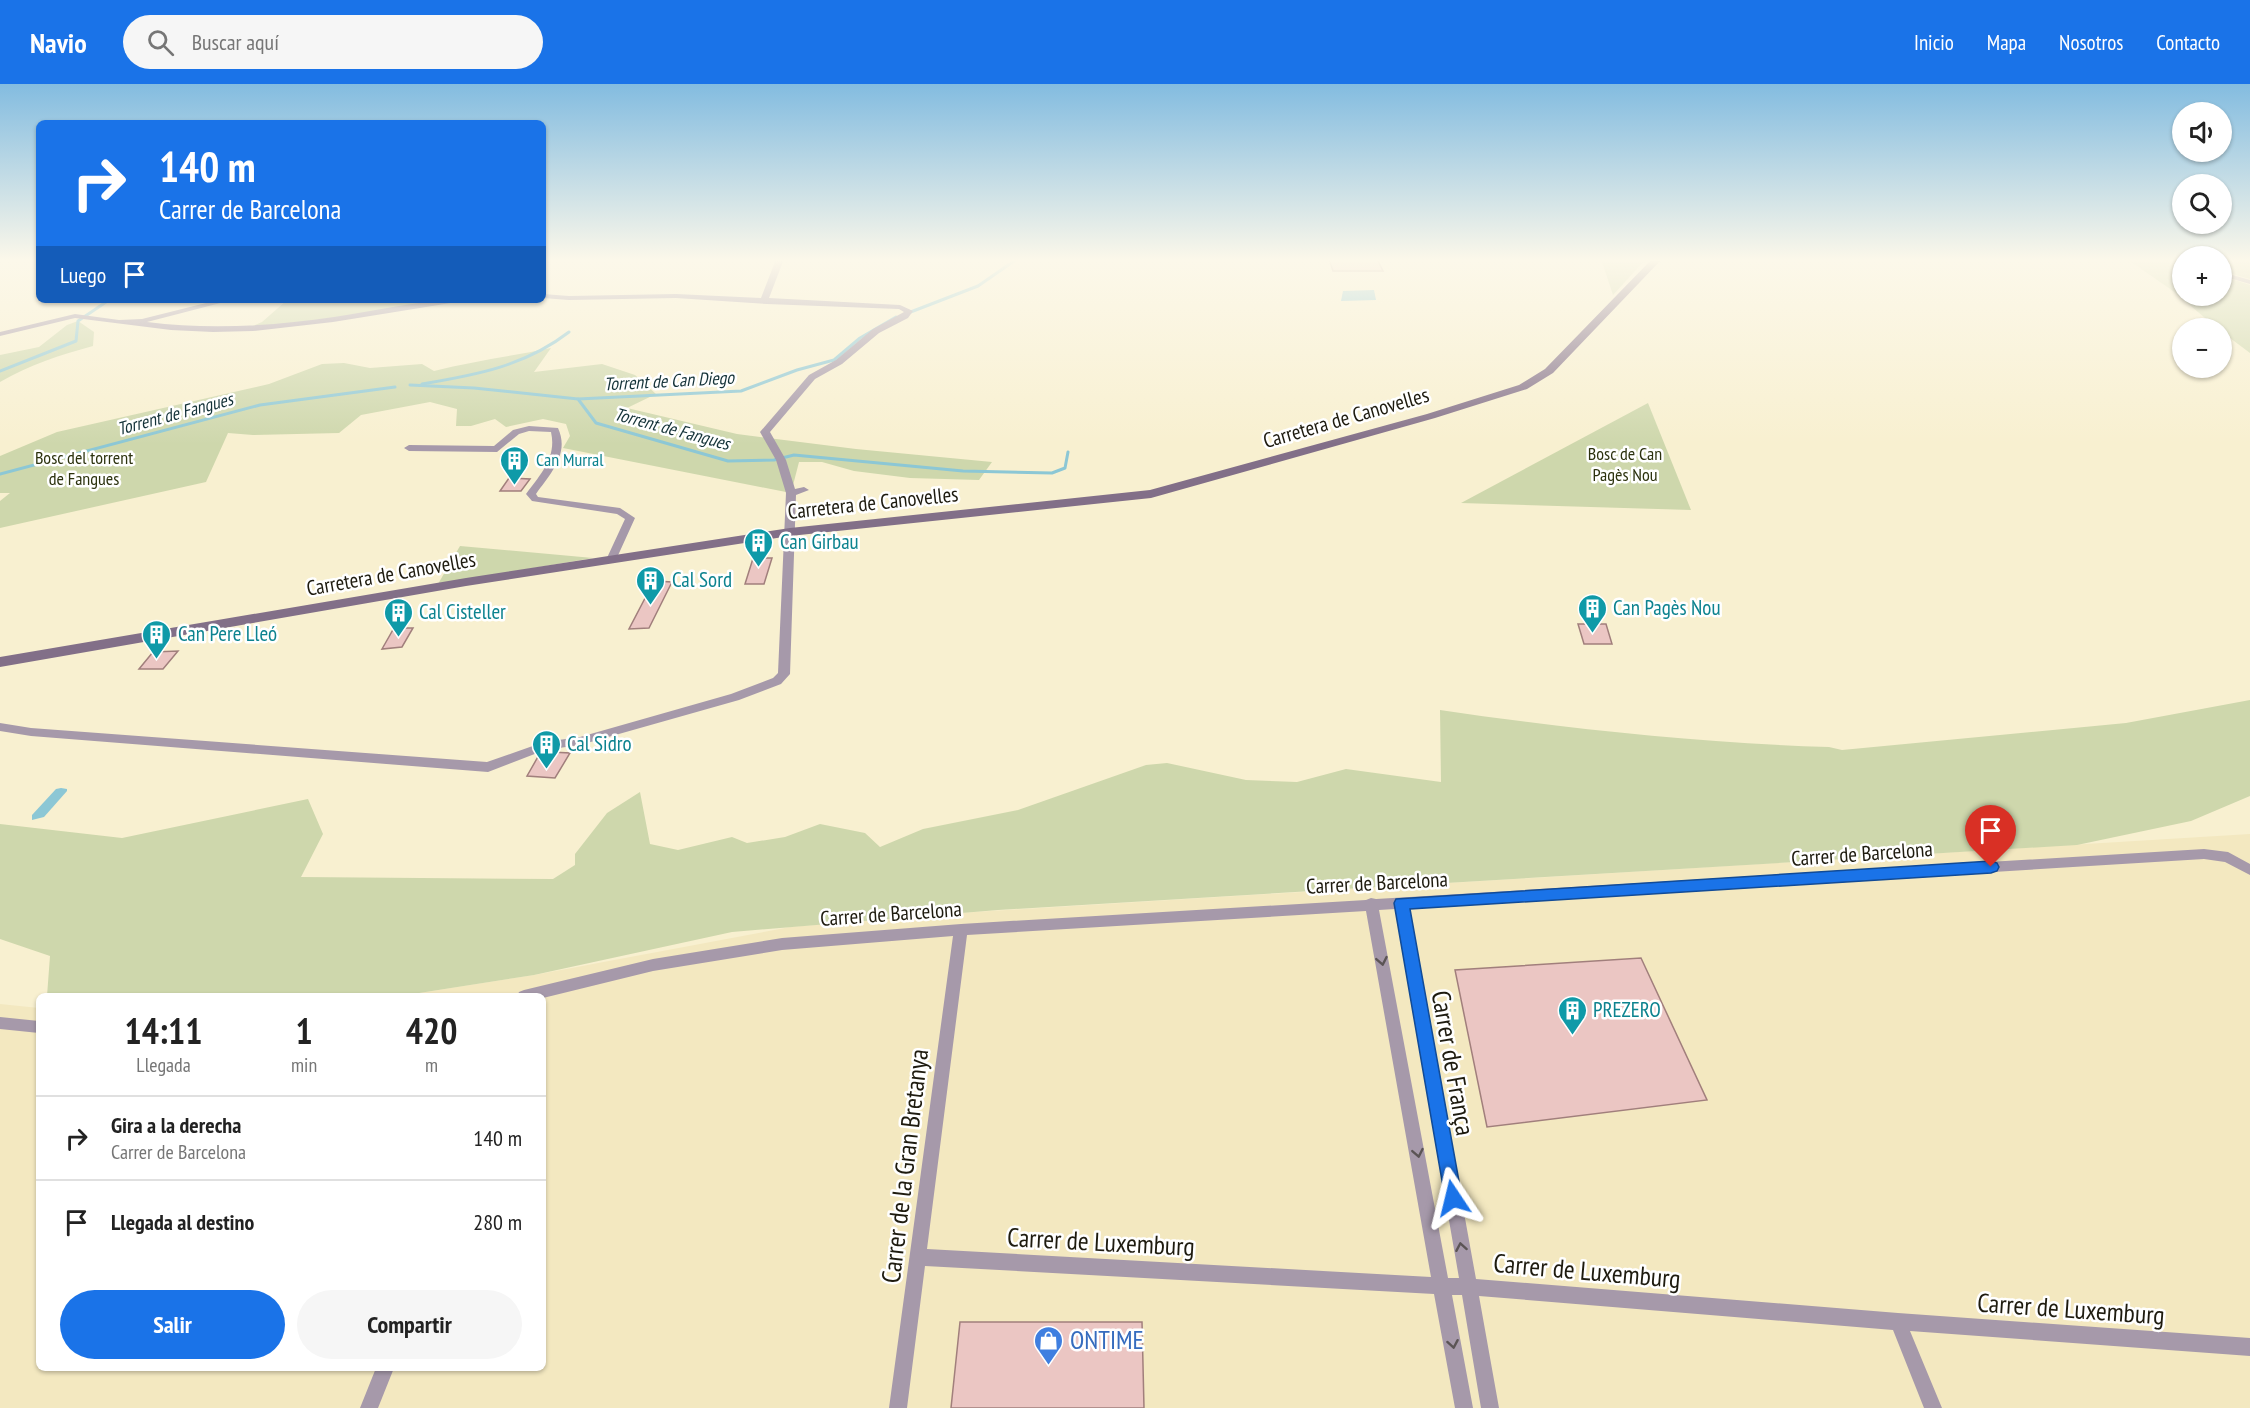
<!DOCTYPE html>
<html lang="es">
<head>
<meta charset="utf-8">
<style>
	body { margin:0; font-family:"PT Sans Narrow",sans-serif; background:#f6f6f6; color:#222; height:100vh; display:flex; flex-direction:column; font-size:22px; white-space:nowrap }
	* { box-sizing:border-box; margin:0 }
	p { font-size:20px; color:#767676 }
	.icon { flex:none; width:33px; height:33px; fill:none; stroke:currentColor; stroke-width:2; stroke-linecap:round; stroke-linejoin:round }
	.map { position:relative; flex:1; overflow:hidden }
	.drawer { position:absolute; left:36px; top:909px; width:510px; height:378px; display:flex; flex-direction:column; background:#fff; border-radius:9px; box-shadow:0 2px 4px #0004 }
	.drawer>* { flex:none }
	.hud { position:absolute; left:36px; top:36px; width:510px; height:183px; border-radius:9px; box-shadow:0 2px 4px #0004; background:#1a73e8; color:#fff; overflow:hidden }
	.buttons { position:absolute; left:2172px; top:18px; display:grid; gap:12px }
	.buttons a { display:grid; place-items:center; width:60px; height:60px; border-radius:50%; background:#fff; box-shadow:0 2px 4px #0004; font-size:30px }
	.pin { position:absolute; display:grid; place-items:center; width:51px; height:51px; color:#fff; margin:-62px -26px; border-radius:50% 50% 50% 0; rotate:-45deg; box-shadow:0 0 6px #0007 }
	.pin .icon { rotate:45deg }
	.me { position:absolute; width:66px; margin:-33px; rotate:350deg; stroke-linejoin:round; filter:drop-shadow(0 0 4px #0008) }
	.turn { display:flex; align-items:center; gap:21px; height:126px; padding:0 24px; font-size:27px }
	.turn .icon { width:78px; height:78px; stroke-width:2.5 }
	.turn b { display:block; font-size:42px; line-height:51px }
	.then { display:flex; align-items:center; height:57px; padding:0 24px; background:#0003; gap:12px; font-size:22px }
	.eta { display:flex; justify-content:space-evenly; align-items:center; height:102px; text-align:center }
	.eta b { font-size:36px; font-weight:700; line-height:42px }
	.action { display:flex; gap:12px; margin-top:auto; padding:12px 24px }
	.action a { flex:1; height:69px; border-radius:36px; background:#1a73e8; color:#fff; font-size:24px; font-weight:700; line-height:69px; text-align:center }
	.action a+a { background:#f6f6f6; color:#222 }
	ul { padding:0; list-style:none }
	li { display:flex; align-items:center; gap:18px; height:84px; padding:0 24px; border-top:2px solid #e0e0e0 }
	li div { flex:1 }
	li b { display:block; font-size:22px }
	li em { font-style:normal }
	header { display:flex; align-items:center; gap:36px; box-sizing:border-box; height:84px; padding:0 30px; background:#1a73e8; color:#fff }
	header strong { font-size:28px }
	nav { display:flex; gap:33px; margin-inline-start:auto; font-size:21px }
	.search { width:420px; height:54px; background:#f6f6f6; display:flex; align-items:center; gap:15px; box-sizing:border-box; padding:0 21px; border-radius:33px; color:#767676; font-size:22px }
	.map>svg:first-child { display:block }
	.built { fill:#f3e8c0 }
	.green { fill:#ced7ac }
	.water { fill:#8cc7d5 }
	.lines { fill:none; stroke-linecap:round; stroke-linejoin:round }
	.stream { stroke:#8cc7d5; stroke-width:3 }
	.building { fill:#ebc6c3; stroke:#a17f7c; stroke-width:1.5 }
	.street { fill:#a699aa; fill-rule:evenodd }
	.secondary { fill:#826f88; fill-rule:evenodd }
	.oneway { stroke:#5b5455 }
	.route { fill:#1a73e8; stroke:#114b97; stroke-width:1.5 }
	.labels { text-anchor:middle; stroke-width:5; stroke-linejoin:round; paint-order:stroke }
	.far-water-label { font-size:18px; font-style:italic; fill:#143238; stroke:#fff }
	.far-park-label { font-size:18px; fill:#2c320e; stroke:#fff }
	.far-culture-label { font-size:18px; fill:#0d838f; stroke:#fff; text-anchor:start }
	.street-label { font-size:21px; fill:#1e1b0f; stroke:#fff }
	.culture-label { font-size:21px; fill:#0d838f; stroke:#fff; text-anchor:start }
	.near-street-label { font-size:26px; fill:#1e1b0f; stroke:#fff }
	.near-shop-label { font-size:26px; fill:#366cbe; stroke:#fff; text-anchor:start }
</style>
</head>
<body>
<header>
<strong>Navio</strong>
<div class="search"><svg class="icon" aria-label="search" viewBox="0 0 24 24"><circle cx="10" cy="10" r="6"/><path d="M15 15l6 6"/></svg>Buscar aquí</div>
<nav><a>Inicio</a><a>Mapa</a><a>Nosotros</a><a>Contacto</a></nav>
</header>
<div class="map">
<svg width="2250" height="1324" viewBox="0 0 2250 1324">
	<rect width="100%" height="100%" fill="#f8f0d0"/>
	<polygon class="built" points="2250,750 2250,1324 0,1324 0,920 39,924 39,1284 543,1284 543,912 400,912 534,891 790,843 975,828"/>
	<g class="green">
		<polygon points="1601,175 1646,175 1613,211"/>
		<polygon points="2127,175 2169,175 2182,179 2182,212 2222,212 2222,192 2250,201 2250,269 2222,248 2222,244 2217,244 2173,207"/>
		<polygon points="2222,175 2250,175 2250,195 2222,187"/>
		<polygon points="291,216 463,216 359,233 241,247 262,238 286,217"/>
		<path d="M78,237l16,11 -1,14c-33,9 -64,19 -93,36v-27l39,-8 28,-22z"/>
		<path d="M551,264l-17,24 68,-8 33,11 21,19 -29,14 110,26 119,15 136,13 -13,18 -69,-2 -56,-7 -32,-9h-23l-8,31 -228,-45 7,-12 -4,-12 -23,-5 -37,8 -11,-8 -24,7h-15l1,-17 -27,-7 -69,13 -22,18 -86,2 -25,-2 -22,49 -206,46v-27l10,-8h-10v-37l57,-24 212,-48 53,-20 22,-1 26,5 52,-4 12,7c39,-10 78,-15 117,-23z"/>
		<polygon points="1648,319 1691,426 1461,419"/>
		<polygon points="460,462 593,474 438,500"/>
		<path d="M2250,616v96l-59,25 -114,24 -1079,65 -266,22 -198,43 -134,21h-353l3,-40 -50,-17v-115l122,14 186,-39 15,35 -22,43 252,2 22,-14v-11l32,-41 33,-21 10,52 28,6 54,-13 15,6 38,-6 35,-13 45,9 15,14 43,-18 95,-19 128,-45 21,-2 79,17 51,2 49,-13 95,13 -1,-72c129,19 259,33 389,37l13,3 284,-27z"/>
	</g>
	<g class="water">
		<polygon points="1374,206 1376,216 1341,217 1343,207"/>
		<polygon points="61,704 67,705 67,707 44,733 32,736 32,731 56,705"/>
	</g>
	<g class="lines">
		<g class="stream">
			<polyline points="908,229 978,202 1017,175"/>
			<polyline points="0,287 76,257 78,237 109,216"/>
			<path d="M422,300c54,-9 103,-18 147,-52"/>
			<polyline points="410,301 474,304 578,315 596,339 728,377 774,376 794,371 963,387 1052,389 1065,384 1068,368"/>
			<polyline points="578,315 741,307 797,286 834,276 860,254 896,233"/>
			<polyline points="0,390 260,321 395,303"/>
		</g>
	</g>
	<g class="building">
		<polygon points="1329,175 1377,175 1383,187 1333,187"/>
		<polygon points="509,394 530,395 521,407 500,407"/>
		<polygon points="755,468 766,468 764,474 772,474 764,500 745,500"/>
		<polygon points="654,497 672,498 649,544 629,545"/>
		<polygon points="1578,540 1606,540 1612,560 1584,560"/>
		<polygon points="394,544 413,544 402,563 382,565"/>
		<polygon points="178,567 163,585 139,585 153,568"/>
		<polygon points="550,668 570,669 555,694 527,692 539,671"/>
		<polygon points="1641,874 1707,1016 1487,1043 1455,886"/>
		<polygon points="960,1238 1142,1238 1144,1324 951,1324"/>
	</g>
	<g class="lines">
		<g class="street">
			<polygon points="776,175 784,175 769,214 900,221 913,227 908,234 879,249 842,280 815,295 770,348 786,376 795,405 804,403 809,406 796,411 790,590 781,600 739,616 580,661 545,666 488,688 31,652 0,647 0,639 31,644 487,678 544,658 580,653 731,610 773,594 778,589 786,409 776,376 760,348 809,291 836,276 873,245 904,228 899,225 767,220 676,214 569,216 543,214 543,210 569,212 676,210 761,214"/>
			<polygon points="2169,175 2182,176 2182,180 2170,177"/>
			<polygon points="2222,188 2250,196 2250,200 2222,192"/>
			<path d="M218,216h14l-85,22c63,8 125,4 187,-5 42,-6 85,-17 127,-17l-4,2 -124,20 -80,9 -40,1 -42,-2 -96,-12 -75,18v-4l75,-18 44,6 23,-1z"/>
			<path d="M529,342l29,2c12,26 -8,46 -22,66l2,3 82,11 15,10 -20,44 -4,1 -5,-3 19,-41 -8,-5 -85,-13 -6,-7c14,-19 31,-36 25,-62l-22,-1 -10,3 -22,18 -88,-1 -5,-3 5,-3 85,1 19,-16z"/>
			<path d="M2204,765l24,3 22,12v11l-25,-13 -21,-3 -795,49 67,371 422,34 352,25v18l-340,-25 32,77h-18l-31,-78 -414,-34 20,112h-18l-19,-113h-10l21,113h-18l-21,-114 -509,-28 -18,142h-18l64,-472 -171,14 -129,21 -110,27v-2h-26l2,-4 5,-2 129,-31 129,-21 179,-14 405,-24 5,-2 5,1zM1395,825l64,369h-11l-69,-368zM1366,827l65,366 -504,-28 40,-314z"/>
			<polygon points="0,933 39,937 39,949 0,945"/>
			<polygon points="376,1284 394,1284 378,1324 360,1324"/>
		</g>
		<polygon class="secondary" points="1652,175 1662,175 1553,289 1527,305 1435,334 1151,414 790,452 466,502 0,583 0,573 466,494 790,444 1150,406 1427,330 1519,301 1545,285"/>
	</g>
	<defs><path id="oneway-chevron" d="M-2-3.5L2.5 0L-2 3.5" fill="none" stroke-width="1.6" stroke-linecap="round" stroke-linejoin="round" transform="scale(1.5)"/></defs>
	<g class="oneway">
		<use href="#oneway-chevron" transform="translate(1382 877) rotate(79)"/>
		<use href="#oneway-chevron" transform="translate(1418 1069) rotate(79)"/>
		<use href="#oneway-chevron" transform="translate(1461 1163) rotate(-100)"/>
		<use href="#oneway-chevron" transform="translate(1453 1260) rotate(80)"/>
	</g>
	<linearGradient id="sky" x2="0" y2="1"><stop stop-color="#83bce0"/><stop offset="0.49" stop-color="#fcf8ea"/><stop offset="1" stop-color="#fcf8ea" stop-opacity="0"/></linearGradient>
	<rect width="2250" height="360" fill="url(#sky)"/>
	<polygon class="route" points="1991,777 1997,779 1999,783 1997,787 1991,789 1410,825 1462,1114 1459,1120 1453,1123 1446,1120 1394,819 1396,815"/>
	<defs>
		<symbol id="building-pin" viewBox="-11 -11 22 30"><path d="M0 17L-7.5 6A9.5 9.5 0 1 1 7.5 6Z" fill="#0f9aa8" stroke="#fff"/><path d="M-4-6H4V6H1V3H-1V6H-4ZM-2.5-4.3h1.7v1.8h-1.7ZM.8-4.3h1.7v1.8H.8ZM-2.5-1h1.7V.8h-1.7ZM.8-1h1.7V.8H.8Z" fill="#fff"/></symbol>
		<symbol id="shop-pin" viewBox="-11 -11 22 30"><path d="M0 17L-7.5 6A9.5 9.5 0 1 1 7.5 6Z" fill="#3f7fe0" stroke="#fff"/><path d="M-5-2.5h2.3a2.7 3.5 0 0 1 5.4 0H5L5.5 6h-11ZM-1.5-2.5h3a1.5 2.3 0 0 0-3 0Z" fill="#fff"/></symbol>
	</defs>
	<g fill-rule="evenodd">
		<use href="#building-pin" x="498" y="360" width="33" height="45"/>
		<use href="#building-pin" x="742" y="442" width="33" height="45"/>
		<use href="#building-pin" x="634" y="480" width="33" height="45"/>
		<use href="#building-pin" x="1576" y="508" width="33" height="45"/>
		<use href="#building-pin" x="382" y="512" width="33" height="45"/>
		<use href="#building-pin" x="140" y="534" width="33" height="45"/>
		<use href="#building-pin" x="530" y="644" width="33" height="45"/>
		<use href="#building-pin" x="1556" y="910" width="33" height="45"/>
		<use href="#shop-pin" x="1032" y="1240" width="33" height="45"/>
	</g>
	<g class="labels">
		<g class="far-water-label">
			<text transform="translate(669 297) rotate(-3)" y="6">Torrent de Can Diego</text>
			<text transform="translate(175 330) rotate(-15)" y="6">Torrent de Fangues</text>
			<text transform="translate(672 345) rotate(15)" y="6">Torrent de Fangues</text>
		</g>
		<g class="far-park-label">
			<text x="1625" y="376">Bosc de Can<tspan x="1625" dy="21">Pagès Nou</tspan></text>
			<text x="84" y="380">Bosc del torrent<tspan x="84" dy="21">de Fangues</tspan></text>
		</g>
		<g class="far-culture-label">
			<text x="536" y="382">Can Murral</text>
		</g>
		<g class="street-label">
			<text transform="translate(1346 334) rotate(-16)" y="7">Carretera de Canovelles</text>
			<text transform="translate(873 419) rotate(-6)" y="7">Carretera de Canovelles</text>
			<text transform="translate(391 490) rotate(-10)" y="7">Carretera de Canovelles</text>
			<text transform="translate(1862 770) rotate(-4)" y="7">Carrer de Barcelona</text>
			<text transform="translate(1377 799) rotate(-3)" y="7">Carrer de Barcelona</text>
			<text transform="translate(891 830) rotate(-4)" y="7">Carrer de Barcelona</text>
		</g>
		<g class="culture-label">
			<text x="780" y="465">Can Girbau</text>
			<text x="672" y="503">Cal Sord</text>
			<text x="1613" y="531">Can Pagès Nou</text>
			<text x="419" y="535">Cal Cisteller</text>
			<text x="178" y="557">Can Pere Lleó</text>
			<text x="567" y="667">Cal Sidro</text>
			<text x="1593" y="933">PREZERO</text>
		</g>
		<g class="near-street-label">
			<text transform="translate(1453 979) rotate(80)" y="9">Carrer de França</text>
			<text transform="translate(905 1082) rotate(-83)" y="9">Carrer de la Gran Bretanya</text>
			<text transform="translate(1101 1158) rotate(3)" y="9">Carrer de Luxemburg</text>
			<text transform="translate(1587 1187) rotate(5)" y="9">Carrer de Luxemburg</text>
			<text transform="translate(2071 1225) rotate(4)" y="9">Carrer de Luxemburg</text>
		</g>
		<g class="near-shop-label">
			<text x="1070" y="1265">ONTIME</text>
		</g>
	</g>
</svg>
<div class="buttons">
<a><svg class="icon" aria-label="sound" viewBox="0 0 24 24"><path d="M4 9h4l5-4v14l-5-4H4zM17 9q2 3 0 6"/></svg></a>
<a><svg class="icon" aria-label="search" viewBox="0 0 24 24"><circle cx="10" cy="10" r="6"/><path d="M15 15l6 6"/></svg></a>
<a>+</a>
<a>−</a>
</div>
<div class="pin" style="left:1991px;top:783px;background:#d93025"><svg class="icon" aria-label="arrive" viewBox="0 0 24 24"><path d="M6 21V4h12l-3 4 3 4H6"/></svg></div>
<svg class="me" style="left:1453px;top:1114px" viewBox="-20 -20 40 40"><path d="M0-17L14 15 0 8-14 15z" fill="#1a73e8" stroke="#fff" stroke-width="4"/></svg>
<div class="hud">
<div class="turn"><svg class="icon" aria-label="right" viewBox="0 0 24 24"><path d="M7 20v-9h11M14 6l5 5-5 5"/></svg><div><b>140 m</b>Carrer de Barcelona</div></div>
<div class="then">Luego<svg class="icon" aria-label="arrive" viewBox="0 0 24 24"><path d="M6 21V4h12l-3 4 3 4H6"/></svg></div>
</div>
<section class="drawer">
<div class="eta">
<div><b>14:11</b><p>Llegada</p></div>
<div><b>1</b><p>min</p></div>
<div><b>420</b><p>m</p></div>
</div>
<ul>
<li><svg class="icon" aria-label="right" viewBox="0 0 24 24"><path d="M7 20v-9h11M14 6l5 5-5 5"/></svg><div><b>Gira a la derecha</b><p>Carrer de Barcelona</p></div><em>140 m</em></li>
<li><svg class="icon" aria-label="arrive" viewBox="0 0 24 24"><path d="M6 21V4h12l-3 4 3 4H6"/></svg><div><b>Llegada al destino</b></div><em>280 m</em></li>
</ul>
<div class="action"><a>Salir</a><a>Compartir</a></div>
</section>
</div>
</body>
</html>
